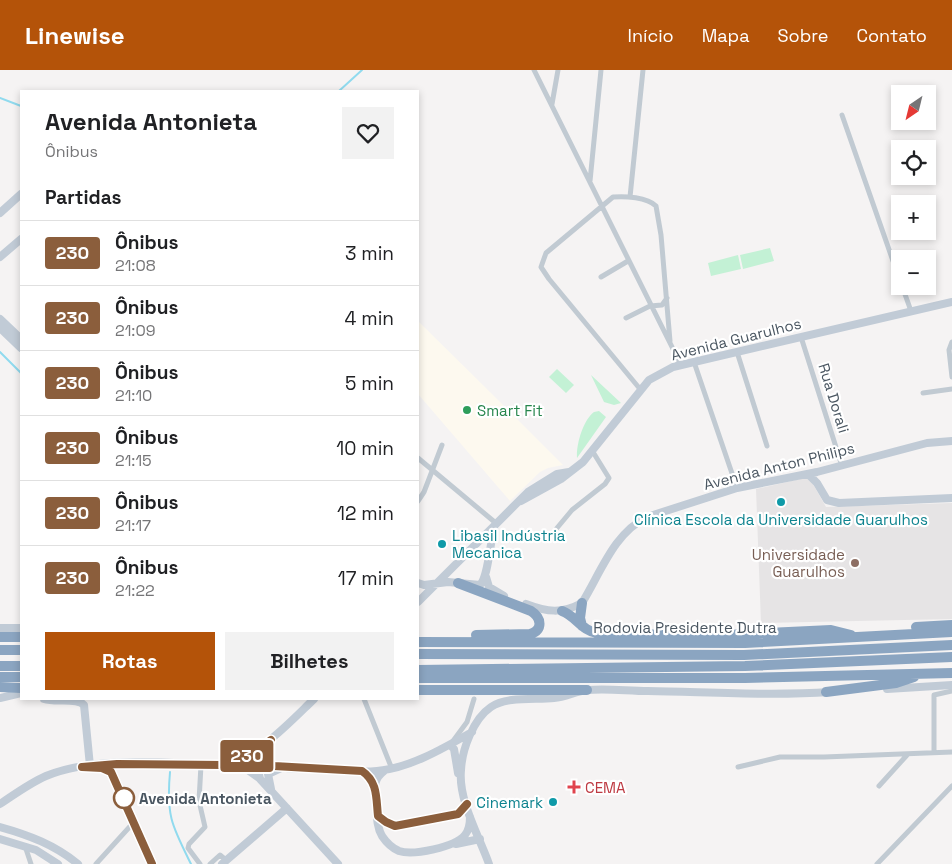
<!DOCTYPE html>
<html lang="pt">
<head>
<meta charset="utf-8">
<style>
  :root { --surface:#fff; --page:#f2f2f2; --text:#202124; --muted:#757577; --line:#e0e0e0; --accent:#b45309 }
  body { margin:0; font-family:"Space Grotesk",sans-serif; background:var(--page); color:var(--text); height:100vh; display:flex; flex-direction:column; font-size:19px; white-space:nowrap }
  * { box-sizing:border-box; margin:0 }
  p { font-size:16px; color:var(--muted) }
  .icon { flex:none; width:28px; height:28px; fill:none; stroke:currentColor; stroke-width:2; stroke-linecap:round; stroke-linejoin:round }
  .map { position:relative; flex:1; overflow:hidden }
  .panel { position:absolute; left:20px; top:20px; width:399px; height:610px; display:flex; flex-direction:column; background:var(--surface); border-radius:0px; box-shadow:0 2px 8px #0003 }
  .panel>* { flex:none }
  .badge { padding:0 10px; border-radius:4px; font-size:18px; line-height:32px }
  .needle { width:32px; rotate:215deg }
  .tools { position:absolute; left:891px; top:15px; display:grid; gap:10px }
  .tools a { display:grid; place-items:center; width:45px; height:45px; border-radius:0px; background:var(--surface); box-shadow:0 2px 8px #0003; font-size:25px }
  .map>.badge { position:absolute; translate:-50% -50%; box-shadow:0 0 0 2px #fff }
  h2 { padding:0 25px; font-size:19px; line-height:45px }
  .round { display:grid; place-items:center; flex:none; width:52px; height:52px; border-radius:0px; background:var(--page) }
  .summary { display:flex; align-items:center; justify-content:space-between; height:85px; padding:0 25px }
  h1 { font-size:24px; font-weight:700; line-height:38px }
  .primary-button { display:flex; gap:10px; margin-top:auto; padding:10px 25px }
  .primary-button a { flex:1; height:58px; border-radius:0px; background:var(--accent); color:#fff; font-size:20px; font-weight:700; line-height:58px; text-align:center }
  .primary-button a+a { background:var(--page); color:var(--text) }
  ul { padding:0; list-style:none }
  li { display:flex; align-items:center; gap:15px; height:65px; padding:0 25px; border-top:1px solid var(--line) }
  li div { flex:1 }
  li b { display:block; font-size:19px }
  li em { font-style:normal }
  li .badge { min-width:55px; font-weight:700; text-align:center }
  header { display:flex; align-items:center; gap:30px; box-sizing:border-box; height:70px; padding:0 25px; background:var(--accent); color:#fff }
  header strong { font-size:24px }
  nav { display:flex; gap:28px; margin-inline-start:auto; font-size:18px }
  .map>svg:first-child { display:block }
  .commercial { fill:#fdf9ef }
  .education { fill:#e6e4e5 }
  .green { fill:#c3f1d5 }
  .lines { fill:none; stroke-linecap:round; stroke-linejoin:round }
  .stream { stroke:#90daee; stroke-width:2 }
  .street { stroke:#c1cad2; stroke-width:5 }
  .secondary { stroke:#c1cbd6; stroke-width:8 }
  .highway { stroke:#8ba5c1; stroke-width:10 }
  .line-casing { stroke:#fff; stroke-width:11 }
  .line { stroke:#8b5e3c; stroke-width:8 }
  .leisure-dot { fill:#2e9e5b; stroke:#fff; stroke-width:2 }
  .culture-dot { fill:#0f9aa8; stroke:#fff; stroke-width:2 }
  .education-dot { fill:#8d6e63; stroke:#fff; stroke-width:2 }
  .health-dot { fill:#e0444e; stroke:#fff; stroke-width:2 }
  .stop-dot { fill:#fff; stroke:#8b5e3c; stroke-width:2.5 }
  .labels { text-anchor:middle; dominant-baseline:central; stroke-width:4.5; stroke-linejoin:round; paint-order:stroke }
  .street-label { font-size:15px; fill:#4a5661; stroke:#fff }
  .leisure-label { font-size:15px; fill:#27864d; stroke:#fff; text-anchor:start }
  .culture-label { font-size:15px; fill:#0d838f; stroke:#fff }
  .education-label { font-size:15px; fill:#785e54; stroke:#fff; text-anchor:end }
  .health-label { font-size:15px; fill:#be3a42; stroke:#fff; text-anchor:start }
  .stop-label { font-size:15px; font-weight:bold; fill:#4a5661; stroke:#fff; text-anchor:start }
</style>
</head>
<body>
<header>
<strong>Linewise</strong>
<nav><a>Início</a><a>Mapa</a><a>Sobre</a><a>Contato</a></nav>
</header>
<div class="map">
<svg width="952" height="794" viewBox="0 0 952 794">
  <rect width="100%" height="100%" fill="#f5f3f3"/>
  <path class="commercial" d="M418,251L490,322L563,395L548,398L540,402L510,431L418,324Z"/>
  <path class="education" d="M809,407L826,437L952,433V549L761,553L756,419Z"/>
  <path class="green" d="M770,178L774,191L743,199L740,185Z
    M738,185L741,199L711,206L708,193Z
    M557,299L574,315L566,323L549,307Z
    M591,305L621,333L614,335L604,332Z
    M594,342L599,341L606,347L577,388C576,375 583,350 594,342Z"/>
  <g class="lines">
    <path class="stream" d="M339,21L362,0
      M0,28L21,36
      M0,282L21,303
      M170,702C166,746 172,756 191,794"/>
    <path class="street" d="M534,0L681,295
      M552,34L558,0
      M842,45L900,211
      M590,111L601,0
      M630,127L643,0
      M601,207L628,191
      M902,216L911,241
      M626,248L650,236L662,235L667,228
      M801,267L842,396
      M952,272L949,280L952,307
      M737,282L767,376
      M694,292L737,418
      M640,319L549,209L541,197L546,183L613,127C625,126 647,127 656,136L661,165L670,271
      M923,323L952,319
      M418,388L497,454
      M418,431L424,422L442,375
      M557,458L572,440L605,414L609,408L593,382
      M364,629L392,699
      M453,671L467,652L474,629
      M934,681V625L952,621
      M738,697L780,687H824L952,682
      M879,716L908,684
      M25,776L31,794
      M96,794L134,752
      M200,794L188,778L189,774L205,757L199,731L201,695
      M210,794L220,785L226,790
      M877,794L952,716"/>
    <path class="secondary" d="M0,143L21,124
      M0,187L21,169
      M0,249L21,269
      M0,258L21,278
      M808,404L817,413L827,430L839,433L952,428
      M521,431L561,409L583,392L649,310L673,297L694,292L952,232
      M486,507L489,517L504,526
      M418,513L424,515L448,512L480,515C488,508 490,473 494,459
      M418,532L528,422L557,404L569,402
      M526,534C547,542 562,544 582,533C601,502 614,463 647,447L737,418L817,402L927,373L952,371
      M0,558H21
      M887,619L952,615
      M0,628L21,623
      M44,629C56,633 76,627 84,635L90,696
      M450,675L454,679L458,703
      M264,680L257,695L260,709L338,794
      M265,680L267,692C281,701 300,698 315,699C335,700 357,703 377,701C410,698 444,678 472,662
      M229,696L245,698L259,708
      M99,698L107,699L115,708L152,794
      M384,701C372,710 375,719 376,732C377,743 376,756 382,766C386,772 392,778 399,781C413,786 455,777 465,765C469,760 470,754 470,747
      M271,719L268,704L281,698
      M0,734C15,724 30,713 46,706C97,685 169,694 223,695C261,684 286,656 314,629
      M0,757C29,765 55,775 78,794
      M0,769L36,780L58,794
      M456,774L480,769
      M222,794L287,738
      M489,794C479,766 458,730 461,700C462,680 473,649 491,637C507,626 535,630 554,628C566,627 576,621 587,620C607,618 628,621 648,621C709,622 770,626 830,622"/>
    <path class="highway" d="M458,513L531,541C542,548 543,560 530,564L476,565
      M582,533L580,548L582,556
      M562,541C576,546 582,561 597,563L704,566L831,560L851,565
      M916,557L952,555
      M0,567H21
      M418,572L745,573L952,562
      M0,580H21
      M418,584L744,585L952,575
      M0,596H21
      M418,600L745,596L952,587
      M0,607H21
      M418,608H745L952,603
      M0,617L21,618
      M418,620H587
      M826,622L896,613L914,607"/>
  </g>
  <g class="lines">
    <g class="line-casing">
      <path id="line" d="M152,794L111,702L102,698L82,697L117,694L223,695L249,686L271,670C264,680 260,690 274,696L362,701C378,712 376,728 378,746L386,752L395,756L458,744L467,734"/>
    </g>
    <use href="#line" class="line"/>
  </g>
  <circle class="leisure-dot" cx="467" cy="340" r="5"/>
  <g class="culture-dot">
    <circle cx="781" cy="432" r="5"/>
    <circle cx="442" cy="474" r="5"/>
    <circle cx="553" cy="732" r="5"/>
  </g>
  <circle class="education-dot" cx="855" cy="493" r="5"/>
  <path class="health-dot" d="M571.5 709.5h5v5h5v5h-5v5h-5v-5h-5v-5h5z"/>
  <circle class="stop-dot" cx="124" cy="728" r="10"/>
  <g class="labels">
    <g class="street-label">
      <text transform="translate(736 269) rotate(-14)">Avenida Guarulhos</text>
      <text transform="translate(834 328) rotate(73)">Rua Dorali</text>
      <text transform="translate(779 396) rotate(-14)">Avenida Anton Philips</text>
      <text x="685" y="557">Rodovia Presidente Dutra</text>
    </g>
    <g class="leisure-label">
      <text x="477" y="340">Smart Fit</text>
    </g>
    <g class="culture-label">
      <text x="781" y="449">Clínica Escola da Universidade Guarulhos</text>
      <text x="452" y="465" text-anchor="start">Libasil Indústria<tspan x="452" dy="17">Mecanica</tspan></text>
      <text x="543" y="732" text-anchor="end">Cinemark</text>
    </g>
    <g class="education-label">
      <text x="845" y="484">Universidade<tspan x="845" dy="17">Guarulhos</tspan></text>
    </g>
    <g class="health-label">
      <text x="585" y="717">CEMA</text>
    </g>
    <g class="stop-label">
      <text x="139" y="728">Avenida Antonieta</text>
    </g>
  </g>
</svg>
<div class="tools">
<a><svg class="needle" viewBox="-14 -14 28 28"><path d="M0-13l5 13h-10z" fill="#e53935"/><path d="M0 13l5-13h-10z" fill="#757577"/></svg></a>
<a><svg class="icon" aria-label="locate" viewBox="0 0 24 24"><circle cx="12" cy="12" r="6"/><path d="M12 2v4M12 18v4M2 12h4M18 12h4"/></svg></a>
<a>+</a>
<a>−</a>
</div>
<b class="badge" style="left:247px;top:686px;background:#8b5e3c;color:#fff">230</b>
<section class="panel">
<div class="summary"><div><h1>Avenida Antonieta</h1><p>Ônibus</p></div><a class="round"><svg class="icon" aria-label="heart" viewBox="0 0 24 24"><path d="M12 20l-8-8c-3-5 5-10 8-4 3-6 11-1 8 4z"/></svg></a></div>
<h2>Partidas</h2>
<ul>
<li><span class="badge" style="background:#8b5e3c;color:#fff">230</span><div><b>Ônibus</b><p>21:08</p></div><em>3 min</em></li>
<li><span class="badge" style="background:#8b5e3c;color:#fff">230</span><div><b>Ônibus</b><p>21:09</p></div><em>4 min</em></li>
<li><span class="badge" style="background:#8b5e3c;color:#fff">230</span><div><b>Ônibus</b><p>21:10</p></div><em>5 min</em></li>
<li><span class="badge" style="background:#8b5e3c;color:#fff">230</span><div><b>Ônibus</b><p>21:15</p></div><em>10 min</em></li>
<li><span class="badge" style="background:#8b5e3c;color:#fff">230</span><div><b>Ônibus</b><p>21:17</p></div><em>12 min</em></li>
<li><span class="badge" style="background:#8b5e3c;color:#fff">230</span><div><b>Ônibus</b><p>21:22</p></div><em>17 min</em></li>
</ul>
<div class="primary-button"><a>Rotas</a><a>Bilhetes</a></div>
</section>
</div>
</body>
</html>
